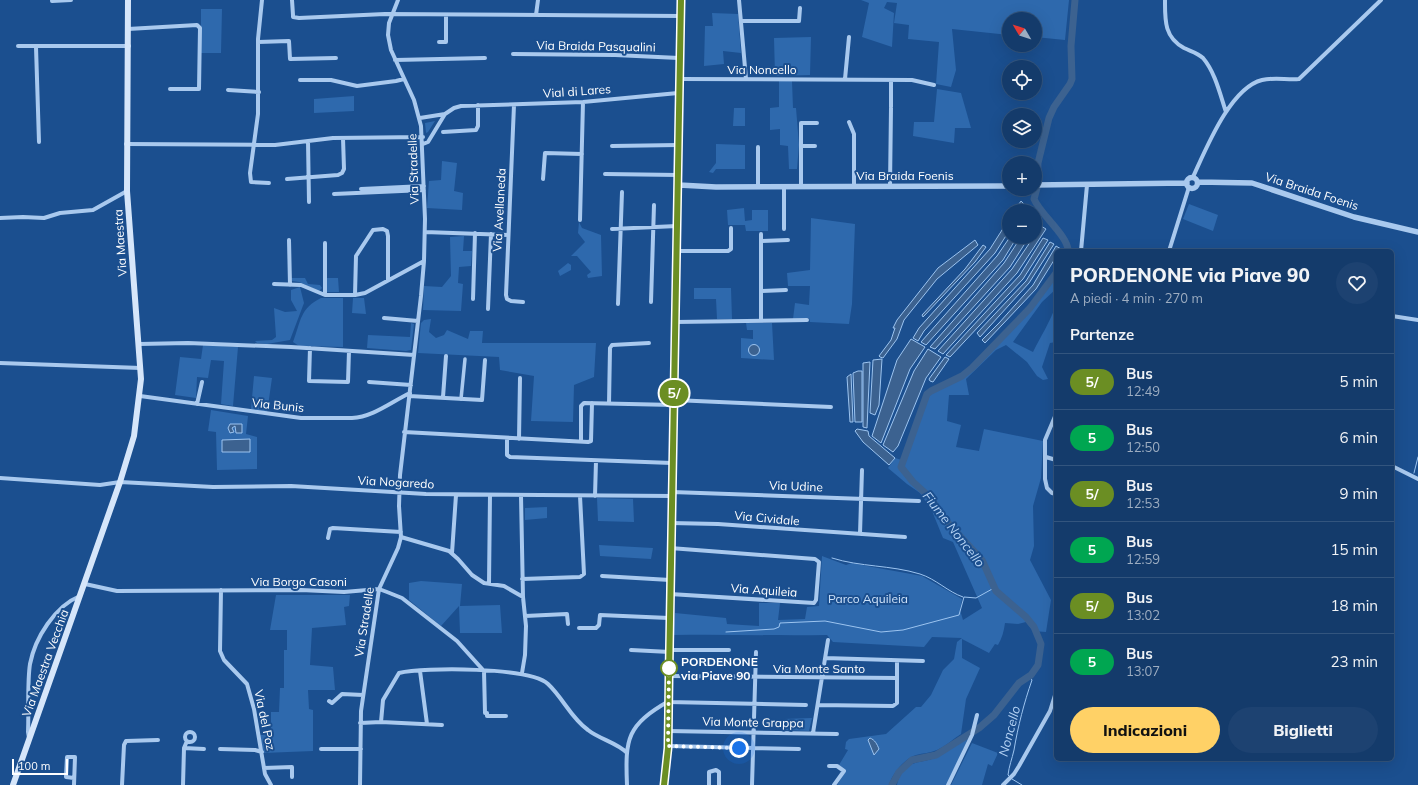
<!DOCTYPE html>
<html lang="it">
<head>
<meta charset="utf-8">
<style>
  :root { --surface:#143b6b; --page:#1d4271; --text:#f1f3f6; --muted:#9dadc1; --line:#33557e; --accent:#ffd166 }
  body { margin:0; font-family:Mulish,sans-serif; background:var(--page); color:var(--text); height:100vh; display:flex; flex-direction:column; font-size:15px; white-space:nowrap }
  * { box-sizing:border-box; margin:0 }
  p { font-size:13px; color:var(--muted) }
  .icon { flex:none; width:22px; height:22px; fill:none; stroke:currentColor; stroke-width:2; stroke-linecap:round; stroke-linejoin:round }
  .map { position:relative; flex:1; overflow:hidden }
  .panel { position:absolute; left:1054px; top:249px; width:340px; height:512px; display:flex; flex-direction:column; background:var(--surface); border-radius:6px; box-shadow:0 4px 16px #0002,0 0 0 1px var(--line) }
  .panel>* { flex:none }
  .badge { padding:0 8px; border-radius:13px; font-size:14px; line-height:26px }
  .needle { width:26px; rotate:309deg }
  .tools { position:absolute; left:1002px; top:12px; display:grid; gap:8px }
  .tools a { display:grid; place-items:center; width:40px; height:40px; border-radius:50%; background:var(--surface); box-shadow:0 4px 16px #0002,0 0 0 1px var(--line); font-size:20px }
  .scale { position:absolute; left:12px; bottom:10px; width:56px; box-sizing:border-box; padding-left:4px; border:2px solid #fff; border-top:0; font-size:11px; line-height:14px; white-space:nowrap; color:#fff; -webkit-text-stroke:3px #1b4f8f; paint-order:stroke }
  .you { position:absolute; width:20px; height:20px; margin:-10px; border:3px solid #fff; border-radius:50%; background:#1a73e8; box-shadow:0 0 0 6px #1a73e833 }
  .map>.badge { position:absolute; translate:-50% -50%; box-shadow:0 0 0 2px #fff }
  h2 { padding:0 16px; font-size:15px; line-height:36px }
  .round { display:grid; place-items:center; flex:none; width:42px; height:42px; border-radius:21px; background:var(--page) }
  .summary { display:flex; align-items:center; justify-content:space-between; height:68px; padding:0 16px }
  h1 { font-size:19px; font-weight:800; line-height:30px }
  .primary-button { display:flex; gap:8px; margin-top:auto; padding:8px 16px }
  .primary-button a { flex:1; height:46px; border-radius:24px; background:var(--accent); color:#111; font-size:16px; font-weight:800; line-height:46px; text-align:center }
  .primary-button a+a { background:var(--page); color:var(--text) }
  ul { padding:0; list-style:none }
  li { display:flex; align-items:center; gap:12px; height:56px; padding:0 16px; border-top:1px solid var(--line) }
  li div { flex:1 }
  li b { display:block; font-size:15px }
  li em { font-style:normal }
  li .badge { min-width:44px; font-weight:700; text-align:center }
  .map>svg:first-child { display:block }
  .green { fill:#2e69ad }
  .water { fill:#3c6290; stroke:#9cc4f0 }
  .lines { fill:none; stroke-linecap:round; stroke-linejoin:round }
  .stream { stroke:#9cc4f0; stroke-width:1 }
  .river { stroke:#3c6290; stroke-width:7 }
  .pedestrian { stroke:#a9c9ee; stroke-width:3.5 }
  .minor { stroke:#a9c9ee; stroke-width:4 }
  .tertiary { stroke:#a9c9ee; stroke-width:5.5 }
  .secondary { stroke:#d6e6fa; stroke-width:6 }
  .line-casing { stroke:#fff; stroke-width:9 }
  .line { stroke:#6b8e23; stroke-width:6 }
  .walk { stroke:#fff; stroke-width:4; stroke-dasharray:0 7.2 }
  .stop-dot { fill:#fff; stroke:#6b8e23; stroke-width:2 }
  .labels { text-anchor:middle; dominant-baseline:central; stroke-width:4; stroke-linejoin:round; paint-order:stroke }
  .street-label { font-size:12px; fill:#fff; stroke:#1b4f8f }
  .park-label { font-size:12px; fill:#cfe3fa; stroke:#1b4f8f }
  .stop-label { font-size:12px; font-weight:bold; fill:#fff; stroke:#1b4f8f; text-anchor:start }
  .water-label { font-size:13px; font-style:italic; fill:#b5d3f5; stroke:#1b4f8f }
</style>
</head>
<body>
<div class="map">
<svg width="1418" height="785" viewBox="0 0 1418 785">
  <rect width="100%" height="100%" fill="#1b4f8f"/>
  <path class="green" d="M861,0H1069L1065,40L1035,37V19H1009V35L952,29L956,70L951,87L936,84L939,42L908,39L909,25L894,23L897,3L887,2L884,8L894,13L892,47L862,37L869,3Z
    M201,9H222L221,53H201Z
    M712,13L738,14L741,53L723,51L724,64L704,66L705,26H713Z
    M811,37L810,75L775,76L774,38Z
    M779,81H792L793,108H796L799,145L797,169H789L788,146L780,145V129L770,130V108L779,107Z
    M937,89L961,93L971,128H955L954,143L913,136L914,122H934Z
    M354,96V111L314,113V99Z
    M734,108H745V126H733Z
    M435,121L428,132L426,133L425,123Z
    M716,144L745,145V169H716L713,173L709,172L716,163Z
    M442,161L457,163L454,191L463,193L462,210L427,208L429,181L441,180Z
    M1189,204L1218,215L1213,231L1183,219Z
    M744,208L745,221L752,220V210H768V231H746L745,225H728L727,210Z
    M811,218L855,224L852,304L849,324L810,322L809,318L793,319L795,303L809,305L810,286H788L787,273L810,270Z
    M579,222L582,228L601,235L602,276L588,278L587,275L591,272L577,256H571L585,242L578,233Z
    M464,236L463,251H472L471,266L459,267L458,283L463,284L461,311L423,310L424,286L442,287L451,276L450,237Z
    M568,263L571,265V270L560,276L558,271Z
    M1056,273V289L1042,302L1013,342L1033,352C1041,336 1050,322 1056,305V342L1050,343L1042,367L1048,379L1043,380L1037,376L1027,362L1006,345L996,350L966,379L969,395H949L947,421L961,425L956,447L979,451L984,429L1043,441L1041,478L1033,506L1034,546L1030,560L1051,600L1046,632L1033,631L1026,622L1018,624L1005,623C1004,631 1002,638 998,645L995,644L989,653L962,639V658L980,668L966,699L961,734C953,739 946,746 937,750C930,753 923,753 916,755C905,758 892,774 889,785H837L846,771L839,765L848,750L845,749L846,742L849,739L886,734L916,707H921L931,695L943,670L954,659L957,642L962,638L932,637L924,647L833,642L827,635C776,636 725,634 673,635L675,613L726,618L727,624L759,626V603H780L778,620L805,619L807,607L819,606L822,556L846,565L852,563L867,566L922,576L962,599L960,610L963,620L982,608L953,542L943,538L932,511L920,493L907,484L888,468L895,458L905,461L908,444L927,394L931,391L962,376L972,368L1030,308Z
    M291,278H305L308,284L320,285L322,288L319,291L299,282L292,281Z
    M326,278H338L339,292H326Z
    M300,287L304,303L290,340L267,344L257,343L255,341L272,340L276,337L274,308L285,312L297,311L291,300V290Z
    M694,288H731L732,319H717L716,299H694Z
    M321,298H343V347L299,346L293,342C301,321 300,308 321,298Z
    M353,298H364L366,314L352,313Z
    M431,319L429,332L436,338L444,335L447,330L468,339L470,331H483L482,343H596L594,377L574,385L573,422L531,421L534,376L500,370L499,357L418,353L421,323L424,320Z
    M411,323L414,324L411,350L406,351L367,348L368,335L410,337Z
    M746,323H772L774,360L741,358V338L753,339V330H747Z
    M203,345L238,347L233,406L221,404L224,361L211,360L208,378L197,377L196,398L175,395L180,357L201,359Z
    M254,376L272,378L267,413L251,409Z
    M211,410L248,416L246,434L257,437V469L217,470L216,432L208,431Z
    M597,498L633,499L634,522L598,521Z
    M547,507V518L525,520V508Z
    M599,545L653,548L651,559L600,556Z
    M421,581L462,584L460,606L500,605L502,633H460L459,606L441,626L409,600V583Z
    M276,595H350L349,606L344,607L346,625L312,628L310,665L333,667L335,690H308L309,709L313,710V751L263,753L260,735L271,734V712H279L280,688H284V650H287V630H270Z
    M812,718L809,731L783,730L784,719Z
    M969,736L947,785H897C902,758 920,765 937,757C948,751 959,743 969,736Z
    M972,743L998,753L992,766L988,764L982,785H951Z"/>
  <path class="water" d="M1021,201L1026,206L1023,211H1014Z
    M1009,219V231L995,253L924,331L918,341L913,338L919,328L990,249Z
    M1041,226L1046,229L1017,273L943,354L938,351L1012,269Z
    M1010,237H1017L1003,260L926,345L921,342L997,256Z
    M1021,237H1029L1010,267L935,349L930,347L1004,263Z
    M1043,238L1048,240L1023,279L950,357L946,355L1020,275Z
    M975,240L978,245L937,279L904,320L897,339L883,358L880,357L879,356L891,340L895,328H893L897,320L938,268Z
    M1050,242L1054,244L1029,283L980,337L977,333L1026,281Z
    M983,245L986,247L975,262L923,317L922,315L965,269Z
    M1056,246L1061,249L1056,251V257L1036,289L985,343L982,340L999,323L1033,285Z
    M911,339L925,347L910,369L881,443L872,436L897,360Z
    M748.5 350a5.5 5.5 0 1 1 11 0a5.5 5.5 0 1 1-11 0Z
    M928,349L941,357L926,378L898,446L893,452L883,445L914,371Z
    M945,357L949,359L933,382L930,381L929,379Z
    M882,359L879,405L875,415L870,413L873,360Z
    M870,362L867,428L863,427V363Z
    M858,371H862V422H855L853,373Z
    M851,374L853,422H850L847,377Z
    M230,424H242V433H236L235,426L232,428L234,432L230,433L228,428Z
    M857,429L868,431L869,436L895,458L889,465L863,442L855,431Z
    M250,439V452H222V440Z
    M870,738C875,740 877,744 879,749L874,755L868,740Z"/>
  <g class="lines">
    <path class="stream" d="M1414,473L1418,457
      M832,558C860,567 891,565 920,574C936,579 948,592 963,597
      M726,632L774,629L779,627L780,623L825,621L881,632L903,630L959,615L964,597L976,598L994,588
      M1010,777L1008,775C1009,766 1012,759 1014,750C1018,726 1024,703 1032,680L1029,676
      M1012,779L1022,785"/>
    <path class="river" d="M1068,251C1069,237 1040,214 1034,199L1037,188L1038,163L1049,118L1054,107L1070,84L1072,79L1071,46L1075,0
      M892,785L899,772L912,760L936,755L979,728L994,715L1019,683L1031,675L1038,665L1041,644L1034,627L1026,617L996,591L982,560L939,513L932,499L913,482L901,467L927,394L931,391L962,376L972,368L1030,308L1056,273"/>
    <path class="pedestrian" d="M461,399L465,359"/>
    <path class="minor" d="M262,0L258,39V114L250,173L251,182L269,183
      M292,0L293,15V17L299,18L385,14L681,16
      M739,0L746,79
      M1165,0C1165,20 1164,37 1184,48C1190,51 1198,53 1203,58C1215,72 1220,94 1226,112
      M52,1L71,0
      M536,15L538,0
      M741,21H799L800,8
      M128,29L197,25L200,28L199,89H170
      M258,42L289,41L290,59L336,58
      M439,42H446V15
      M18,46H129
      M36,47L39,142
      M513,54L615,55L679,58
      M395,60L485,58
      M679,79L912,80L934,85
      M845,79L849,37
      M300,80H331L357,86L396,81L404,79
      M228,90L259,92
      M514,105L506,295L507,299L511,301L523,302
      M891,107V80
      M420,118L445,114L454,108L461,106L583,102L678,93
      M849,122L854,134V187
      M443,132L476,130L478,126V105
      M308,141L309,202
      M126,144L275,145L333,138L423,137
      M423,144L428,142L445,114
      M612,146L678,145
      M801,146H815
      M605,174L678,175
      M1193,177C1206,149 1230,88 1262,80C1274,77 1287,80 1299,79L1381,0
      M287,179L338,175L342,173L344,169L343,138
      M543,179L545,153L582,154
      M890,186L891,108
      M758,187V147
      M784,187V229
      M801,187V123H817
      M361,189L424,186
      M334,194L424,190
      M0,218L23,217L44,218L60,213L93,210L127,191
      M580,220L583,102
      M612,229L677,226
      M425,232L508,235
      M761,234V321
      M289,240L290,285
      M761,241L788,240
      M677,251H728L731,249V228
      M1081,251L1087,185
      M1169,251L1189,187
      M274,284L301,285L325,295H355L365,293L424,261
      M761,291L786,290
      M325,295V243
      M355,295L356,256L373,230L383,229L387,231L388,236V280
      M473,299L475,233
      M651,302L654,205
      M618,304L622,192
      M488,309L491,234
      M1392,316L1418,320
      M384,318L418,321
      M675,322L807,320
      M139,344L188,343L291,347L414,355
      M310,348L309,381L348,382L349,351
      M0,363L141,368
      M369,382L411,385
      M140,396L301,418H352C373,417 391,402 410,393
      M409,396L482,400L485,360
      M443,397L446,356
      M674,400L831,407
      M197,404L202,382
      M609,404L610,348L612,345L649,343
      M1056,414L1045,440V479L1047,488L1052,493L1056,494
      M404,432L588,442L591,441L592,403
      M507,438V455L510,457L672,463
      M519,439L520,378
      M581,442V406L584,403L674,405
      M1046,457L1056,460
      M1392,466L1418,479
      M0,478L100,485L120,482L213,487L291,486L426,494L672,496
      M672,492L919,501
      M521,496L523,597L526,626L525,655L522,673
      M595,496L596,461
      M671,523L718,524L905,537
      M860,534L862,470
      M401,537L449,551L458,559L472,575L484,583L504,586L523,597
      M328,538L330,529L333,528L401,532
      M670,548L815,559L819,562L816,600L814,603L670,594
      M452,553L456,495
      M602,576L670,580
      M522,579L580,577L584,574L580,496
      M85,584L117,591L301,590L344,592L379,589L387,592L402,598L457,641L484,671L485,713H487V716H506
      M489,584L490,495
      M221,590L220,651L224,660L247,684L254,709L265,774L271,785
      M525,616L567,614L568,624
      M579,628H596L599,625L600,615L669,618
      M631,650L670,652
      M670,650H729
      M825,658L923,661
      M420,671L427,724
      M669,676L897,678
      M329,701L332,703L342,694L363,695
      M668,702L806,705
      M818,705L893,706L897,703V661
      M381,722L383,700L399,673C424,667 530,667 548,684C563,698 571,718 588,730C599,739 618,743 627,753
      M360,723L381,722L442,725
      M668,731L837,734
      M185 737a5 5 0 1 1 10 0a5 5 0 1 1-10 0Z
      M813,733L828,640
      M29,738L28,732C29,712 27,683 30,664C35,638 55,606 80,596
      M668,746L799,749
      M184,748L204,749
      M220,749L255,750L262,752
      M321,749H361
      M829,766H837L844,771L834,785
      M264,768L292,767V777
      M74,778L66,777L67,757H75L74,785
      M122,785L124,745L126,741L158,740
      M183,785L184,748L187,741
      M360,785L361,711L379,589L398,548L401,537L399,506L400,475L421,296L424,261L425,219L421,126L414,100L391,50L388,35L389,23L398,0
      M627,785C625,738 627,725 669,701
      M709,785V772L716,770L719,772V785
      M752,785L756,652
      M948,785L972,735L977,715
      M1003,785L1014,774L1019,766L1050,711L1056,692"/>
    <path class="tertiary" d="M1186.5 183a5.5 5.5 0 1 1 11 0a5.5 5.5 0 1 1-11 0Z
      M1198,182L1252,183L1354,217L1418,232
      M679,185L716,187L1009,186
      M1035,185L1187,183
      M664,785L668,748L669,671L681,0"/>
    <path class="secondary" d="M13,785L120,482L134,436L141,379L127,191L128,0"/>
  </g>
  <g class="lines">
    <g class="line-casing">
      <path id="line" d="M664,785L668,748L669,676L681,0"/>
    </g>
    <use href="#line" class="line"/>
    <path class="walk" d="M669,668L668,746L739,748"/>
  </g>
  <circle class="stop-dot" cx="669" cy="668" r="8"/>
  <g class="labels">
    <g class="street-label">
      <text transform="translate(596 46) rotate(1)">Via Braida Pasqualini</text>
      <text x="762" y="69">Via Noncello</text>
      <text transform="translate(577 91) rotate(-4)">Vial di Lares</text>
      <text transform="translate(413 169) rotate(-92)">Via Stradelle</text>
      <text x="905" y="175">Via Braida Foenis</text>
      <text transform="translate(1312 191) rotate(18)">Via Braida Foenis</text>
      <text transform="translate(499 210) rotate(-87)">Via Avellaneda</text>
      <text transform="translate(120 243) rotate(-94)">Via Maestra</text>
      <text transform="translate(278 405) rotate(6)">Via Bunis</text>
      <text transform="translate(396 482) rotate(3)">Via Nogaredo</text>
      <text transform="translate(796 486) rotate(2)">Via Udine</text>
      <text transform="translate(767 518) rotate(5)">Via Cividale</text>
      <text x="299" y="581">Via Borgo Casoni</text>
      <text transform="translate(764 590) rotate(4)">Via Aquileia</text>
      <text transform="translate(364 622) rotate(-81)">Via Stradelle</text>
      <text transform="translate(45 663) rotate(-70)">Via Maestra Vecchia</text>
      <text x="819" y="668">Via Monte Santo</text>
      <text transform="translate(265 720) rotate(78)">Via del Poz</text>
      <text transform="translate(753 722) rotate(1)">Via Monte Grappa</text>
    </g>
    <g class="park-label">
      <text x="868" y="598">Parco Aquileia</text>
    </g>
    <g class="stop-label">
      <text x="681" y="661">PORDENONE<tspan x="681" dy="14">via Piave 90</tspan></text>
    </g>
    <g class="water-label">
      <text transform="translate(954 529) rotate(52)">Fiume Noncello</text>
      <text transform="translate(1009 731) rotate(-75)">Noncello</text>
    </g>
  </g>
</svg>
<div class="tools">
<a><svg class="needle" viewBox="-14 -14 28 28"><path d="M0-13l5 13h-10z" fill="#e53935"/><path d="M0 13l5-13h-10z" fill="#9dadc1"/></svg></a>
<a><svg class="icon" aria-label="locate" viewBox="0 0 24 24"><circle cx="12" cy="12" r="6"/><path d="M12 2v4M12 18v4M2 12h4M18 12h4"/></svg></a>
<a><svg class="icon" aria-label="layers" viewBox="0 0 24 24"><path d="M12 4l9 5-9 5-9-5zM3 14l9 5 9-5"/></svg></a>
<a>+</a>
<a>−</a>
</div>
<div class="scale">100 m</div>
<div class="you" style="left:739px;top:748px"></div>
<b class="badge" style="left:674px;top:393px;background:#6b8e23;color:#fff">5/</b>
<section class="panel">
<div class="summary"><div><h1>PORDENONE via Piave 90</h1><p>A piedi · 4 min · 270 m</p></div><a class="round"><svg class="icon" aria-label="heart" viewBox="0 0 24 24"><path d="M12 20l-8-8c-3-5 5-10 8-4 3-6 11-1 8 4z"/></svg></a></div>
<h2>Partenze</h2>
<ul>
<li><span class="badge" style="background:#6b8e23;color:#fff">5/</span><div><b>Bus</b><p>12:49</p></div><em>5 min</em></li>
<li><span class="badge" style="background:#00a651;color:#fff">5</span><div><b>Bus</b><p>12:50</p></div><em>6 min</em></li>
<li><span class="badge" style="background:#6b8e23;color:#fff">5/</span><div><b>Bus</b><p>12:53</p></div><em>9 min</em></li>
<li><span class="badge" style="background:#00a651;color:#fff">5</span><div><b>Bus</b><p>12:59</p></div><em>15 min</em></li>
<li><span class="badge" style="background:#6b8e23;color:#fff">5/</span><div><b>Bus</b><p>13:02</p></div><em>18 min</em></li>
<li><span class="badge" style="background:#00a651;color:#fff">5</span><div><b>Bus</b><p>13:07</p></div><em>23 min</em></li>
</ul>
<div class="primary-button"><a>Indicazioni</a><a>Biglietti</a></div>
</section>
</div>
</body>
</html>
